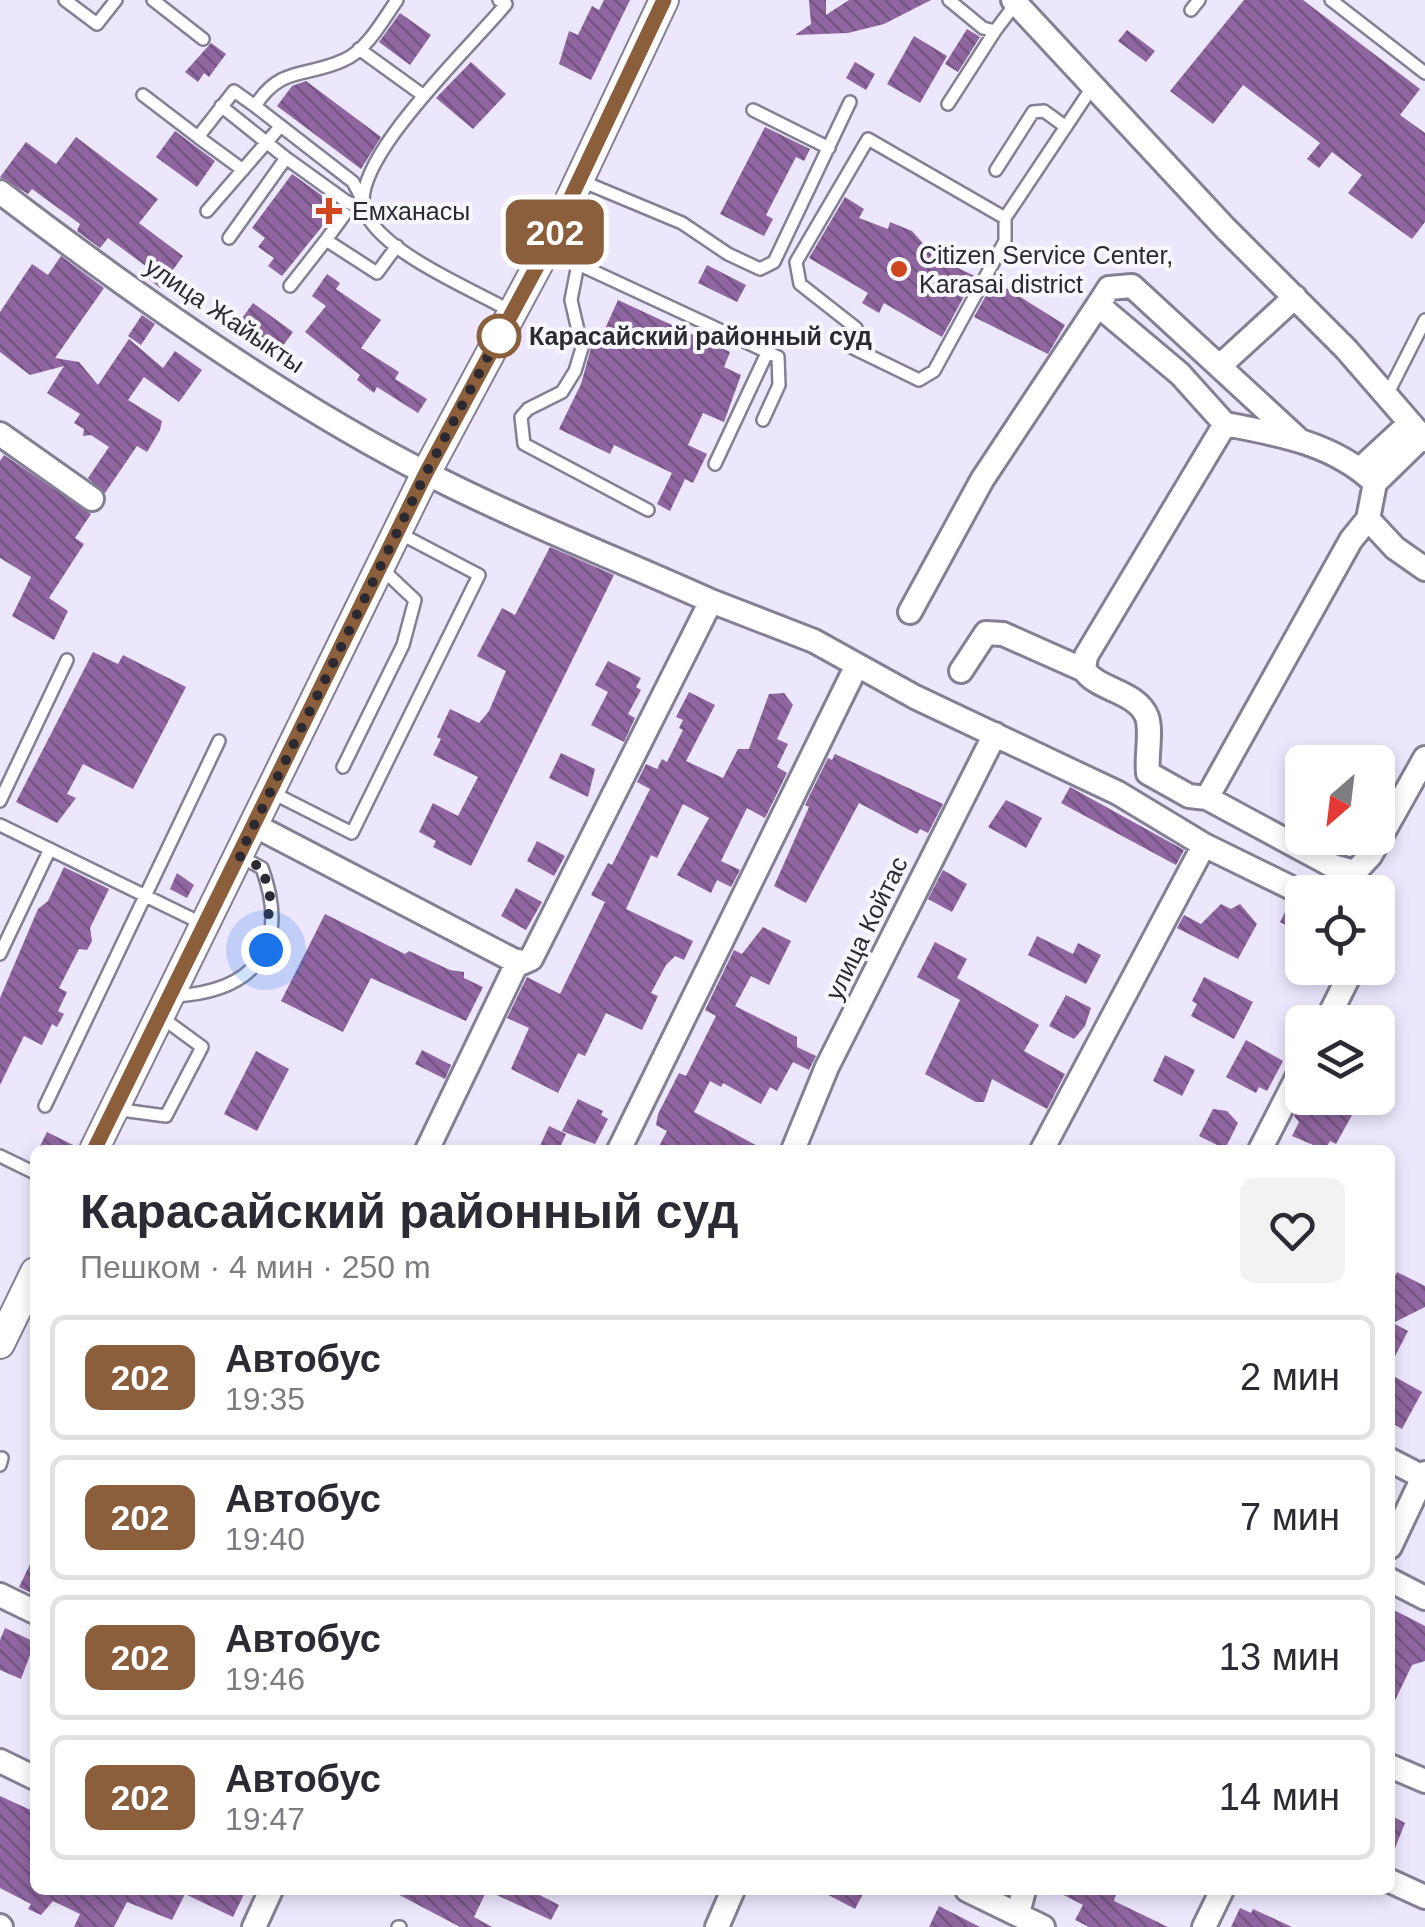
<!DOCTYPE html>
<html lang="ru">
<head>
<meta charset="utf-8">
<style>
  :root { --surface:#fff; --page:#f2f2f3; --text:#2b2b33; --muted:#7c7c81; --line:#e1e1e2 }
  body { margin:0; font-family:Helvetica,sans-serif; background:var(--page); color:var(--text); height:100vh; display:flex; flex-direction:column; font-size:38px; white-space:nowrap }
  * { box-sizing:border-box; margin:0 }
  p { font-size:32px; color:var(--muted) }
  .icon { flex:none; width:55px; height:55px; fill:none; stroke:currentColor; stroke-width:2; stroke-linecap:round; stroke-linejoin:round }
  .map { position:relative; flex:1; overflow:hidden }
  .details { position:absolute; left:30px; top:1145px; width:1365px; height:750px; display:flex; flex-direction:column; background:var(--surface); border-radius:15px; box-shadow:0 5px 15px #0003 }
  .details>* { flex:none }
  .badge { padding:0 20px; border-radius:15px; font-size:35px; line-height:65px }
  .needle { width:65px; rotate:208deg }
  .buttons { position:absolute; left:1285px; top:745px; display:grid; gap:20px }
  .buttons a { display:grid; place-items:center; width:110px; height:110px; border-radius:15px; background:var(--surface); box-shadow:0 5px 15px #0003; font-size:50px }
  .you { position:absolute; width:50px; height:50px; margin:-25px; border:8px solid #fff; border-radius:50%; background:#1a73e8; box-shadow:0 0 0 15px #1a73e833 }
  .map>.badge { position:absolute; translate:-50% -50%; box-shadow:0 0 0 5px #fff }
  .round { display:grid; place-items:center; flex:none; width:105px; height:105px; border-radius:15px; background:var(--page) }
  .headline { display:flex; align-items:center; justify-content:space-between; height:170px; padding:0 50px }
  h1 { font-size:48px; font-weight:700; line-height:75px }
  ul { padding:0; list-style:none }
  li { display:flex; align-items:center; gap:30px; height:125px; margin:0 20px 15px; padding:0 30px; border:5px solid var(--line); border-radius:15px }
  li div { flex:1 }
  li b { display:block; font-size:38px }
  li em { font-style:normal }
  li .badge { min-width:110px; font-weight:700; text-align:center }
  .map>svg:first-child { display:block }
  .building { fill:url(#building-back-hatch) }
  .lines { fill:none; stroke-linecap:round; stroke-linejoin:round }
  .service-casing { stroke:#848094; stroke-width:16 }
  .minor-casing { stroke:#848094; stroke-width:28 }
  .tertiary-casing { stroke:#848094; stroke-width:32 }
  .service { stroke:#fff; stroke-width:11 }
  .minor { stroke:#fff; stroke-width:22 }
  .tertiary { stroke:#fff; stroke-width:28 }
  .line-casing { stroke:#fff; stroke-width:22 }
  .line { stroke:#8b5e3c; stroke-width:15 }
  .walk { stroke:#2b2932; stroke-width:10; stroke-dasharray:0 18 }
  .poi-dot { fill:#cf461f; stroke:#f8f7fc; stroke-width:4 }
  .stop-dot { fill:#fff; stroke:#8b5e3c; stroke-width:5 }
  .labels { text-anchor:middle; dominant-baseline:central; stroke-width:8; stroke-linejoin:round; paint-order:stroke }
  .poi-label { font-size:25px; fill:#2b2932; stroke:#f8f7fc; text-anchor:start }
  .street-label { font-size:25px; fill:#2b2932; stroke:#f8f7fc }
  .stop-label { font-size:25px; font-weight:bold; fill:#2b2932; stroke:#f8f7fc; text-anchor:start }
</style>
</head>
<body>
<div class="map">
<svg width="1425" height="1927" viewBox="0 0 1425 1927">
  <defs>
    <pattern id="building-back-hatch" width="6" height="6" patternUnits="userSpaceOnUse" patternTransform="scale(2.5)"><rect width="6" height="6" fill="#8f66a0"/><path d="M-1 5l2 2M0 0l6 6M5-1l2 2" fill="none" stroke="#755483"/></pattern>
  </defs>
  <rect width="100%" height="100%" fill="#ece7fd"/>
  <path class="building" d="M604,0H630L591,80L559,64L569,31L578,35L592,6L599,10Z
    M809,0H826V15L849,0H931L884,24L848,33L795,35L811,24Z
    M1244,0H1303L1420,89L1400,115L1425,133V222L1412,239L1348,193L1362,175L1332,152L1319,168L1307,159L1320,143L1243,85L1213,124L1170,91Z
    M400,13L431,35L410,65L379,42Z
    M967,29L980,37L958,72L945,64Z
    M1127,30L1155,51L1146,62L1118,41Z
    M914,36L947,56L920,103L887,84Z
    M211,43L226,54L209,77L204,73L198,82L185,72Z
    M471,62L506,94L473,129L436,98Z
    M855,62L875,74L866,90L846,78Z
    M306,81L381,137L361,169L277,106L292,86Z
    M765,127L810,149L804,161L796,157L766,215L773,219L764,236L720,214Z
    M175,131L215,161L197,187L156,157Z
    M76,137L158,199L139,223L183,256L160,288L146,277L151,270L108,238L100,248L77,231L80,224L32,189L28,194L0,177L26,142L56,164Z
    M292,174L338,207L282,276L268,266L274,258L258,247L265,238L252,228Z
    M845,197L864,209L859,218L888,229L890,222L912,231L936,258L975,276L942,337L884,303L879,313L862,303L868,293L809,258Z
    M61,256L104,288L55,358L79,362L98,385L129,339L163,368L175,351L202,370L179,402L144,377L128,400L162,421L160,430L147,452L137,446L105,493L88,478L109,447L91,435L83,436L84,429L74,423L80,414L47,393L64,366L30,375L0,352V312L32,264L48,275Z
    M707,265L746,285L737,302L698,283Z
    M327,274L340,283L336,289L381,320L361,348L399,372L395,379L427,399L418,413L377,387L374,393L357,380L360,375L305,332L326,306L312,296Z
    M998,283L1065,325L1048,354L974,317L989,290L993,293Z
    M618,300L730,352L724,367L741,375L724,422L703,413L688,445L707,454L693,483L685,479L670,511L657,504L672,473L614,445L610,454L559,429L581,384L591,348L599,342Z
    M253,303L293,332L272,361L232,332Z
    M142,315L155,324L141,345L128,336Z
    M4,455L91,514L75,538L84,544L49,598L68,611L54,640L12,616L31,577L0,558V461Z
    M550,547L614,575L471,866L433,847L436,841L419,832L433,803L458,816L478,777L433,755L441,739L437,737L450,709L479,723L489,711L506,671L477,656L502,608L515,615Z
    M93,652L118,664L123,655L186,687L133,789L83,764L67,794L76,798L57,823L16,802Z
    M608,661L641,678L636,687L641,690L628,714L635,718L624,742L591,725L608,692L595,685Z
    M689,692L715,705L686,761L723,778L738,749H749L769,694L784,693L793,705L777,739L788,744L777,767L787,773L765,818L747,808L721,861L740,870L731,887L717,880L711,893L677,875L709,818L683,804L657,858L651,855L626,909L693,941L684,960L675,956L666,965L651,993L658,996L642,1030L606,1013L585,1056L578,1053L558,1093L511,1069L529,1028L507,1018L527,977L560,994L605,902L591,895L608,863L612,865L650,789L637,782L646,764L657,769L662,759L667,762L683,730L679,728L683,720L676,717Z
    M561,753L595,769L588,797L549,778Z
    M835,754L943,804L928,833L920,829L917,834L859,803L806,903L774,886L809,807L805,805L828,758L832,760Z
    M1070,787L1184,850L1176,865L1061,803Z
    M1006,800L1042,818L1026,848L988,827Z
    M537,841L565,856L554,876L527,861Z
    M64,867L109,889L90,928L92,941L87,950L79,949L59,988L67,992L58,1011L64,1014L57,1027L52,1024L42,1045L24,1036L0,1085V998L38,909L48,901Z
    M943,870L967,884L952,912L928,899Z
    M177,873L194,885L187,898L170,889Z
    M516,888L542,902L526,930L501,916Z
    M1221,904L1231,909L1240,904L1257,924L1238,959L1177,928L1184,915L1201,924Z
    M1289,904L1302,909V934L1280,922Z
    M325,914L405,954L409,951L450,970L464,972V978L483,987L466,1021L371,978L343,1032L281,1001Z
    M763,927L791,941L769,985L751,976L735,1006L797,1037V1047L816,1056L809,1070L793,1062L777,1091L770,1087L761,1104L723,1083L721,1087L710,1081L694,1112L765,1150H657L667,1131L656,1125L658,1114L679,1073L686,1076L716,1016L705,1010L734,950L742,954Z
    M1037,936L1073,954L1078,943L1101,955L1086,984L1028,955Z
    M935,942L967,959L957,978L1039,1025L1024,1051L1065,1074L1047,1109L992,1079L984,1102H976L925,1074L960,1000L917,977Z
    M1204,977L1253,1002L1234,1039L1191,1016L1197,1004L1192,1001Z
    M1066,995L1091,1008L1085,1026L1074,1039L1049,1026Z
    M1246,1040L1283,1061L1267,1091L1259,1087L1256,1093L1226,1077Z
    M422,1050L451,1065L445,1079L415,1064Z
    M256,1051L289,1069L257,1131L224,1114Z
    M1165,1055L1195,1070L1182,1096L1153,1081Z
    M1305,1098H1356L1357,1106L1336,1144L1330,1141L1325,1150L1292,1136L1299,1122L1294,1116Z
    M578,1099L603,1111L601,1115L608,1119L595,1144L562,1131Z
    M1213,1109L1227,1111L1238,1123L1225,1149L1199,1136Z
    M549,1126L566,1134L559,1150H538Z
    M47,1132L77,1147V1150L40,1146Z
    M1397,1272L1425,1286V1307L1393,1323L1408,1331L1390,1366V1286Z
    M1390,1374L1422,1392L1402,1429L1390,1422Z
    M35,1554V1595L19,1587Z
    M1390,1608L1425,1626V1661L1412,1665L1390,1711Z
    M5,1628L35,1642L21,1679L0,1670V1640Z
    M0,1796L35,1812V1890H246L233,1917L185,1894L172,1920L127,1902L114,1927H74L80,1914L53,1901L41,1915L28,1909L31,1904L0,1888Z
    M1390,1815L1405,1823L1390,1861Z
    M390,1890H487L474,1917L492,1927H460Z
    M530,1890L559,1905L551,1920L488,1891Z
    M819,1890H865L855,1909Z
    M1054,1890H1117L1114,1901L1168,1927H1089L1075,1920L1083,1905Z
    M939,1906L980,1927H929Z
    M1240,1908L1251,1913L1253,1909L1292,1927H1231Z"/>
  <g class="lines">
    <g class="service-casing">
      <path id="service" d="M65,0L97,24L116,0
        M153,0L203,39
        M499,0L506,4C476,42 342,166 366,214C387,255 472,289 512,312
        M949,0L983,28L995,31L1016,3
        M1331,0L1425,73
        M1191,10L1199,0
        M359,49L424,96
        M143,95L198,137L234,91L255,106
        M948,104L995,31
        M221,106L286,158
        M753,110L829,148
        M198,137L243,170
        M996,170L1033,112L1044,111L1066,127
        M579,180L682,223L728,254L760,269L774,262L850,102
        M361,197L353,182L255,106C281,65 306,78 344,60C367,50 383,20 397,0
        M207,211L279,128
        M1005,218V241L934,371L919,380L847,345L856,328L800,284L796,262L868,139L1005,218L1093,86
        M229,238L286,158L347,202L365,209
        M326,240L345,214
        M547,248L578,264L571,300L582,348L575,371L562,392L528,409L521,417L524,444L648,510
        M578,264L778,357L779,385L763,420
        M290,286L326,240L377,273L397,246
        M1386,397L1425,320
        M715,464L768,351
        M343,767L403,645L415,600L380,567
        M271,792L352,833L479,575L397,532
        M0,801L67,660
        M0,825L205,925
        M0,954L50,849
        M173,996C254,992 291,948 262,868L239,856
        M45,1106L219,741
        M114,1109L166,1116L202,1047L161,1017
        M0,1156L35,1173
        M0,1465L2,1458
        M398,1927H400"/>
    </g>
    <g class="minor-casing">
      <path id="minor" d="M1013,0L1225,228L1346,349L1425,440
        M0,192C127,289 284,401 426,473C518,520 617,559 711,601
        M1098,305L1109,288L1132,286L1297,438
        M1222,364L1295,297
        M1225,424C1279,434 1335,444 1375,483L1368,519L1351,540L1207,798L1189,796L1148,773C1146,756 1152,732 1147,717C1137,691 1099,691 1084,670L1086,656Z
        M0,434L92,499
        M1360,469L1410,423
        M1375,483L1422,437
        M1368,519L1395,548L1425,569
        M910,612L982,480L1098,305L1180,374L1225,424
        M961,671L986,633L1003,634L1084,670
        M1207,798L1333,866L1355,872L1370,856L1425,758
        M254,825L513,960L522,963L531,959L711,601L814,641L915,697L1118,793L1204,845L1302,893
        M1326,1022L1353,968
        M427,1150L518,961
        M619,1150L856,667
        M793,1150L827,1067L995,734
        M1042,1150L1204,845
        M1260,1150L1302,1068
        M1390,1460L1425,1478
        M1390,1547L1425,1473
        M1390,1580L1425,1598
        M0,1595L35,1612
        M0,1761L35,1778
        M1390,1766L1425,1781
        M1390,1881L1425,1897
        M967,1890L1043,1927
        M1018,1914L1024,1890
        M0,1926L1,1927
        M254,1927L271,1890
        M717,1927L733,1890
        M1204,1927L1222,1890"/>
    </g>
    <g class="tertiary-casing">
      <path id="tertiary" d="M94,1150L426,473L547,248L664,0
        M0,1344L35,1272"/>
    </g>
    <use href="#service" class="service"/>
    <use href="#minor" class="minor"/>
    <use href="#tertiary" class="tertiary"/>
  </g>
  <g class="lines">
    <g class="line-casing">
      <path id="line" d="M94,1150L426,473L547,248L664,0"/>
    </g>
    <use href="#line" class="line"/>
    <path class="walk" d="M266,950L270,894L262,868L239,856L426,473L499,336"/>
  </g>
  <g class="poi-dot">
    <path d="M324 196h10v10h10v10h-10v10h-10v-10h-10v-10h10z"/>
    <circle cx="899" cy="269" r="10"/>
  </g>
  <circle class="stop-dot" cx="499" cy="336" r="20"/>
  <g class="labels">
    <g class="poi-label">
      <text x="352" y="211">Емханасы</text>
      <text x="919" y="255">Citizen Service Center,<tspan x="919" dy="29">Karasai district</tspan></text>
    </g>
    <g class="street-label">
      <text transform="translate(225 315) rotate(34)">улица Жайыкты</text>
      <text transform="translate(866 928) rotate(-64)">улица Койтас</text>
    </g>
    <g class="stop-label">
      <text x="529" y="336">Карасайский районный суд</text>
    </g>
  </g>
</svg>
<div class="buttons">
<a><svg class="needle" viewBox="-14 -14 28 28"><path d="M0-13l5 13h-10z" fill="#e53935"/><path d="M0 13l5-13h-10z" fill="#7c7c81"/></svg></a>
<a><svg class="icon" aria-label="locate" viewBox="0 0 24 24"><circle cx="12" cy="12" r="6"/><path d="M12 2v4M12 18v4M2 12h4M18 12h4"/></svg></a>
<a><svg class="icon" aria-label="layers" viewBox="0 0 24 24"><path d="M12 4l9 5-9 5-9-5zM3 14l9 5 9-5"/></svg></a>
</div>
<div class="you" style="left:266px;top:950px"></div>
<b class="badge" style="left:555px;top:232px;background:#8b5e3c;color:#fff">202</b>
<section class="details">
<div class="headline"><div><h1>Карасайский районный суд</h1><p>Пешком · 4 мин · 250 m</p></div><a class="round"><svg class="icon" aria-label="heart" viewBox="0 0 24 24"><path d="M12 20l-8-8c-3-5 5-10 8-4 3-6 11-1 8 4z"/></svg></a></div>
<ul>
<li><span class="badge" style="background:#8b5e3c;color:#fff">202</span><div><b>Автобус</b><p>19:35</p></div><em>2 мин</em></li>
<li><span class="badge" style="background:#8b5e3c;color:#fff">202</span><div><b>Автобус</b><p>19:40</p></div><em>7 мин</em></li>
<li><span class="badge" style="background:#8b5e3c;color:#fff">202</span><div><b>Автобус</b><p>19:46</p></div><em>13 мин</em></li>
<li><span class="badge" style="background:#8b5e3c;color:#fff">202</span><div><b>Автобус</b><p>19:47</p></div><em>14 мин</em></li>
</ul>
</section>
</div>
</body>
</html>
